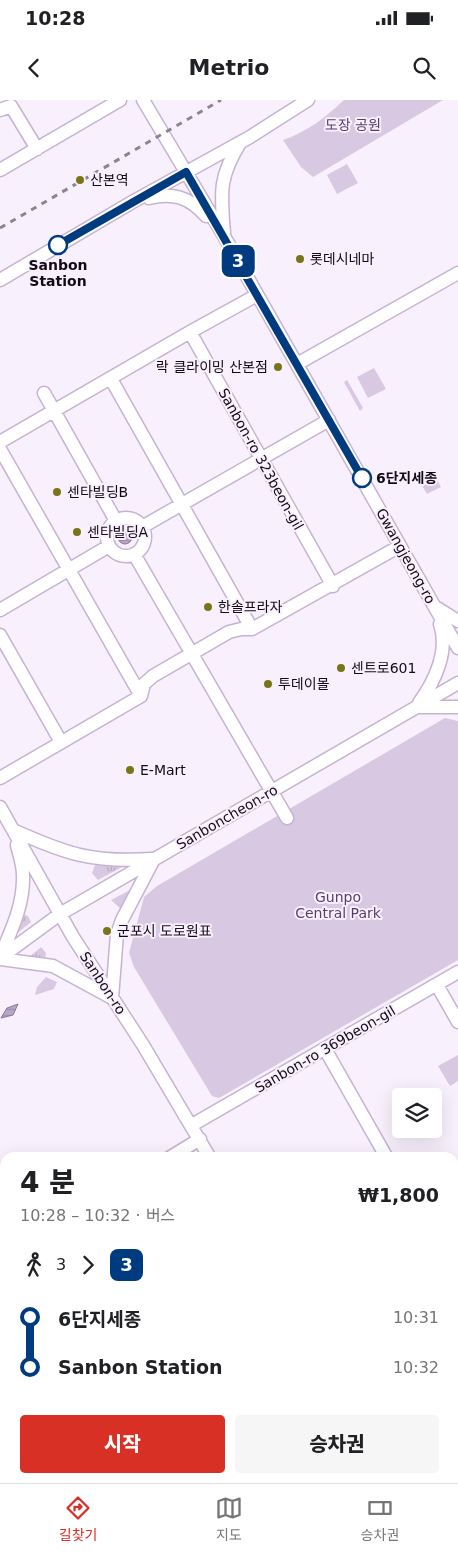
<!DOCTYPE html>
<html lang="ko">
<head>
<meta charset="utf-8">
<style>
  :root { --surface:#fff; --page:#f6f6f6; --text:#202124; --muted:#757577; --line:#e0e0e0; --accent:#d93025 }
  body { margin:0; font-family:"DejaVu Sans","Noto Sans KR",sans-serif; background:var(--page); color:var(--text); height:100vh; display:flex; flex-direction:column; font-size:19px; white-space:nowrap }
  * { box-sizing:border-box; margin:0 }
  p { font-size:16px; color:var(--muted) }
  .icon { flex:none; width:28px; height:28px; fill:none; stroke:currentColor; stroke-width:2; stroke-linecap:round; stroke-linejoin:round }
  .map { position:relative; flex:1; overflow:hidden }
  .drawer { position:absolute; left:0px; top:1052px; width:459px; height:331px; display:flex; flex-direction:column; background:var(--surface); border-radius:15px 15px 0 0; box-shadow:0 5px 20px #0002 }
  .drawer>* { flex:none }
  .badge { padding:0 10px; border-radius:8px; font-size:18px; line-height:32px }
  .fabs { position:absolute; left:392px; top:988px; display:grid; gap:10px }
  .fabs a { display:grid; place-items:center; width:50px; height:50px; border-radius:5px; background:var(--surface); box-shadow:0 5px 20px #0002; font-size:25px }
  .map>.badge { position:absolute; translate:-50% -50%; box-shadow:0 0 0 2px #fff }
  .legs { display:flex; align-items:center; gap:8px; height:55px; padding:0 20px; font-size:16px }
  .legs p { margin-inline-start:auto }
  .headline { display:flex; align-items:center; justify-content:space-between; height:85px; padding:0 20px }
  h1 { font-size:28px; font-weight:800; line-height:38px }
  .action { display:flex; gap:10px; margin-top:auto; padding:10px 20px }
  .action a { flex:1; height:58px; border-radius:5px; background:var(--accent); color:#fff; font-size:20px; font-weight:800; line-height:58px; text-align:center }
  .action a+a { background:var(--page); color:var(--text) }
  ul { padding:0 20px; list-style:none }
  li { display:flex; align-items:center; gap:18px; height:50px; font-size:19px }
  li i { display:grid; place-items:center; width:8px; height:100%; margin:0 6px; background:currentColor }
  li i::after { content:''; width:12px; height:12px; margin:-6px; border:4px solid; border-radius:50%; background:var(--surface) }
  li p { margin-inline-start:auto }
  li:first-child i { background:linear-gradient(#0000 50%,currentColor 0) }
  li:last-child i { background:linear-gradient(currentColor 50%,#0000 0) }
  .status { display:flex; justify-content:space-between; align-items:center; height:35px; padding:0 25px; background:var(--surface); direction:ltr }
  .status svg { height:14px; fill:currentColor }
  header { display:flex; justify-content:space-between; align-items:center; height:65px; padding:0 20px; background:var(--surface); font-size:22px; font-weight:800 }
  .tabs { display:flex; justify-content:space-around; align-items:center; height:70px; border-top:1px solid var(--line); background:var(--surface); font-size:14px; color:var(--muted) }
  .tabs a { display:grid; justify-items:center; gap:2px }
  .tabs .selected { color:var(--accent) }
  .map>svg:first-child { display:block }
  .grass { fill:url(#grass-tufts) }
  .park { fill:#d8c8e2 }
  .water { fill:url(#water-rules); stroke:#887891 }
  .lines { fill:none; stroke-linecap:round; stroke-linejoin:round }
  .minor-casing { stroke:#c6b3d2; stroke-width:15 }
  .minor { stroke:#fff; stroke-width:12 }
  .rail { stroke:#8c8591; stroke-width:3; stroke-dasharray:6 6; stroke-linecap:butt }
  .line-1-casing { stroke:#fff; stroke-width:11 }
  .line-1 { stroke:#003b80; stroke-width:8 }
  .poi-dot { fill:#787519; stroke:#f8f0fd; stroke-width:2 }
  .stop-1-dot { fill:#fff; stroke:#003b80; stroke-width:2.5 }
  .labels { text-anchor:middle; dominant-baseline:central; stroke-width:4; stroke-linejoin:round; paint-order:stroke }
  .park-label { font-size:14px; fill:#5b3d6b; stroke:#f8f0fd }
  .poi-label { font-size:14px; fill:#120b16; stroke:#f8f0fd; text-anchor:start }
  .stop-label { font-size:14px; font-weight:bold; fill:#120b16; stroke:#f8f0fd }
  .street-label { font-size:14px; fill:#120b16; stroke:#f8f0fd }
</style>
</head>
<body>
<div class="status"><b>10:28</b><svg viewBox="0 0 49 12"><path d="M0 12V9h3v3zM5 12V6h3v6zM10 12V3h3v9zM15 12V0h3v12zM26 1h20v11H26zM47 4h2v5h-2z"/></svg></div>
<header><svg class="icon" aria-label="back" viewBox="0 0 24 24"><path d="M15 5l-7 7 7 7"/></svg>Metrio<svg class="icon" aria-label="search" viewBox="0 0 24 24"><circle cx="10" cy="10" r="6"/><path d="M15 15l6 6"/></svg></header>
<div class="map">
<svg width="458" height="1383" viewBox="0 0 458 1383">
  <defs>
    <pattern id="grass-tufts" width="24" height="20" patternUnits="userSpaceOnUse" patternTransform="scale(1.25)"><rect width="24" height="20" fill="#d8c8e2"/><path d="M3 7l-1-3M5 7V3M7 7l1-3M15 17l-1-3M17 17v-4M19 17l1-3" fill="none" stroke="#b8aac1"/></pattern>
    <pattern id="water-rules" width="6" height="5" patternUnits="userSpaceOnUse" patternTransform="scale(1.25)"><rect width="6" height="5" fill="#baa6c6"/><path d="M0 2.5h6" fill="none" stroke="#9f8ea9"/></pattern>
  </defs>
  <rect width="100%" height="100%" fill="#f8f0fd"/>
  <path class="grass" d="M95,765L122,767L98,780L92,773Z
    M132,789L121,809L111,800Z
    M22,814L28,816L31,822L15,835Z
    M41,847L46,853L45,860L28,858Z
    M46,877L57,882L54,889L35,895L37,887Z"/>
  <path class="park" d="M344,0H443L313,77L301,67L283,40C307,32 326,17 344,0Z
    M347,64L358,83L337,94L327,75Z
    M374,268L386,289L368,298L357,277Z
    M347,280L363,308L360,311L344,282Z
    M431,369L441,387L427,394L417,377Z
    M445,618L458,621V860L219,998L212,996L134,867L129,853L144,797L157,786Z
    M458,955V981L450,986L438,966Z"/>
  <path class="water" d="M118 437a7 7 0 1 1 14 0a7 7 0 1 1-14 0Z
    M18,904L13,915L1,918L7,908Z"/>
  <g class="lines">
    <g class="minor-casing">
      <path id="minor" d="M143,0L224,136L458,548
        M0,10L11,6L37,49
        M0,70L120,0
        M149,98C173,92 189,97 206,116
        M224,133C221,94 218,78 240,43
        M0,180L134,101L250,37L308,0
        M190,232L333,486
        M297,264L458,173
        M111,279L252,529
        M44,293L116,421
        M0,342L190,232L257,195
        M0,349L141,596
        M107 437a19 19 0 1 1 38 0a19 19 0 1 1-38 0Z
        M142,427L329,320
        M134,454L287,718
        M437,508L458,521
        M0,510L109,446
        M0,535L61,642
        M419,603C435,581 449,551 440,524
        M416,607H458
        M0,678L141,596L144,584L153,576L229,532L241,529H252L400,446
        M0,707L73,837L143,945L210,1058
        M13,730C66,754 93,763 152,759
        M0,857C11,831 24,805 23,775C23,765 19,754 17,745
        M0,858L60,814L458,583
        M0,859L53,866L112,898L117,834L122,820L154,759
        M437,885L458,922
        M325,949L387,1058
        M192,1025L458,872
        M169,1058L200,1039
        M454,1174L458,1181
        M263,1379L265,1383
        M313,1379L316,1383
        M389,1379L391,1383
        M122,1383L126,1379"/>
    </g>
    <use href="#minor" class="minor"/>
    <path class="rail" d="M0,128L221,0"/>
  </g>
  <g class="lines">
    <g class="line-1-casing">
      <path id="line-1" d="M58,145L186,72L362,378"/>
    </g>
    <use href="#line-1" class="line-1"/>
  </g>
  <g class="poi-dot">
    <circle cx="80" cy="80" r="5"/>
    <circle cx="300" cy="159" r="5"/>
    <circle cx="278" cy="267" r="5"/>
    <circle cx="57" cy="392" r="5"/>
    <circle cx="77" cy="432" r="5"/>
    <circle cx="208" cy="507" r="5"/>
    <circle cx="341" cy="568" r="5"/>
    <circle cx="268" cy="584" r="5"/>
    <circle cx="130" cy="670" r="5"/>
    <circle cx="107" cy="831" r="5"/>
  </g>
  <g class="stop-1-dot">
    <circle cx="58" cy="145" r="9"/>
    <circle cx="362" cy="378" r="9"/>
  </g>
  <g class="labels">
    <g class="park-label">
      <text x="353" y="25">도장 공원</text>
      <text x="338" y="797">Gunpo<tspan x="338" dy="16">Central Park</tspan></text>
    </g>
    <g class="poi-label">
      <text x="90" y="80">산본역</text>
      <text x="310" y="159">롯데시네마</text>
      <text x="268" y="267" text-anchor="end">락 클라이밍 산본점</text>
      <text x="67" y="392">센타빌딩B</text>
      <text x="87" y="432">센타빌딩A</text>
      <text x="218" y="507">한솔프라자</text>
      <text x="351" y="568">센트로601</text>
      <text x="278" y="584">투데이몰</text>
      <text x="140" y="670">E-Mart</text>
      <text x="117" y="831">군포시 도로원표</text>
    </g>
    <g class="stop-label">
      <text x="58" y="165">Sanbon<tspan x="58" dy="16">Station</tspan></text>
      <text x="376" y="378" text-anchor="start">6단지세종</text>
    </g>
    <g class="street-label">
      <text transform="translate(261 359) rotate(61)">Sanbon-ro 323beon-gil</text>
      <text transform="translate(406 456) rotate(61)">Gwangjeong-ro</text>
      <text transform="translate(227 717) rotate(-30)">Sanboncheon-ro</text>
      <text transform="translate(103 883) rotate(57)">Sanbon-ro</text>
      <text transform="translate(325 949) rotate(-30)">Sanbon-ro 369beon-gil</text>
    </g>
  </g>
</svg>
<div class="fabs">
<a><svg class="icon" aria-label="layers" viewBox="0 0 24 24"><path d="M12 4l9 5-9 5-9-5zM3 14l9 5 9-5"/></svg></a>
</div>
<b class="badge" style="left:238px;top:161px;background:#003b80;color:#fff">3</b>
<section class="drawer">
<div class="headline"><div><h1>4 분</h1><p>10:28 – 10:32 · 버스</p></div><b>₩1,800</b></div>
<div class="legs"><svg class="icon" aria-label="walk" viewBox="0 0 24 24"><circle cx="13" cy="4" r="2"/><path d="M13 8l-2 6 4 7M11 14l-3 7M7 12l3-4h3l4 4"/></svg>3<svg class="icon" aria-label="forward" viewBox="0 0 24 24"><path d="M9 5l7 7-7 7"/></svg><b class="badge" style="background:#003b80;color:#fff">3</b></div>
<ul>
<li><i style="color:#003b80"></i><b>6단지세종</b><p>10:31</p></li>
<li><i style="color:#003b80"></i><b>Sanbon Station</b><p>10:32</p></li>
</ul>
<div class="action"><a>시작</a><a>승차권</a></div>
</section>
</div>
<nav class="tabs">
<a class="selected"><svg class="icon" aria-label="directions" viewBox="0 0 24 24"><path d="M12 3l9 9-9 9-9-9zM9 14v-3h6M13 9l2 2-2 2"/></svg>길찾기</a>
<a><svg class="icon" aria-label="map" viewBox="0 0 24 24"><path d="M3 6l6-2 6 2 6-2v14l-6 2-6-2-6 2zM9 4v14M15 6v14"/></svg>지도</a>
<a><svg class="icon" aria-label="tickets" viewBox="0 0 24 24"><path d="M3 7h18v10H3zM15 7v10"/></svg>승차권</a>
</nav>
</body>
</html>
